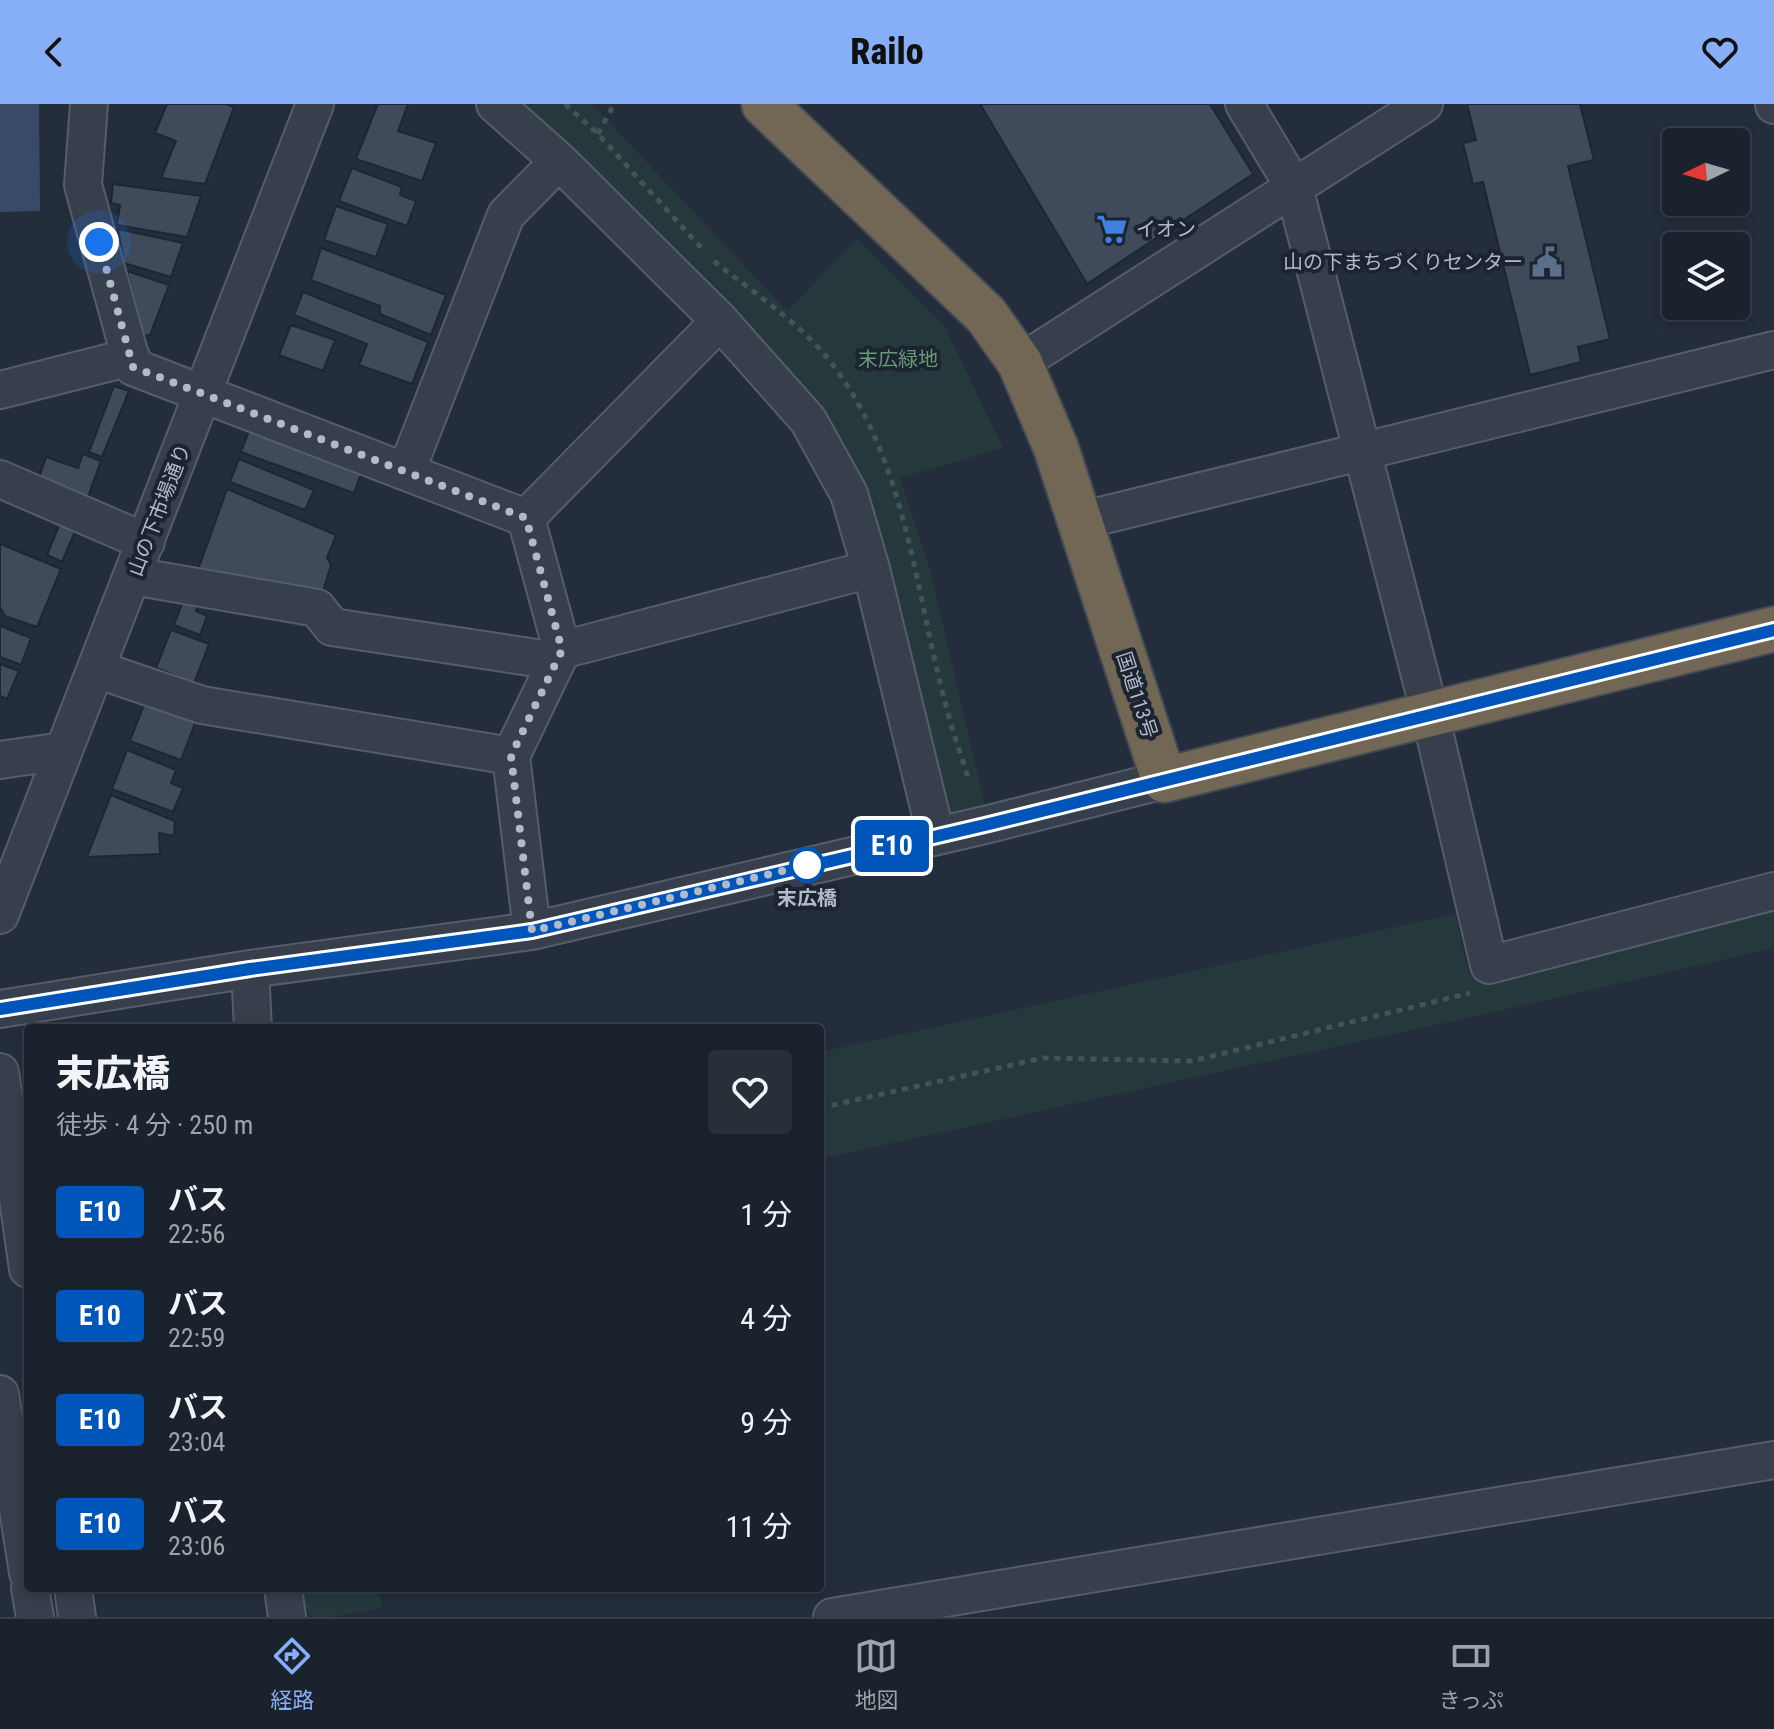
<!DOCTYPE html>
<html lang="ja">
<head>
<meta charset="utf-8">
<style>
  :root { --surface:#1a222d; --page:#272f39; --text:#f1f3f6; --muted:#9fa4aa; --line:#383f49; --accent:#87aff8 }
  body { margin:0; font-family:"Roboto Condensed","Noto Sans JP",sans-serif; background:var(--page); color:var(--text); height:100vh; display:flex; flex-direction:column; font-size:30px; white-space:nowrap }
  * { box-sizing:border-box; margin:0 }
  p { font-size:26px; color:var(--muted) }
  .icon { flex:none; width:44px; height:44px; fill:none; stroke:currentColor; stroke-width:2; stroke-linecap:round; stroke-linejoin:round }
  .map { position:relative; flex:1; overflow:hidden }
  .sheet { position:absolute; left:24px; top:920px; width:800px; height:568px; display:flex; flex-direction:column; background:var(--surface); border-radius:8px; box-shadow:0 4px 12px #0003,0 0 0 2px var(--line) }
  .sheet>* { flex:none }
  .badge { padding:0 16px; border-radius:6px; font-size:28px; line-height:52px }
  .needle { width:52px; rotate:265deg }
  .tools { position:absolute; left:1662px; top:24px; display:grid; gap:16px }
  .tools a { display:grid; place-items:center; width:88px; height:88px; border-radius:8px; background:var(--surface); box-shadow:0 4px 12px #0003,0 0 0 2px var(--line); font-size:40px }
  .you { position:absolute; width:40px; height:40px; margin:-20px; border:6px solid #fff; border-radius:50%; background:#1a73e8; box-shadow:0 0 0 12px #1a73e833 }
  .map>.badge { position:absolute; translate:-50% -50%; box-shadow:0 0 0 4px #fff }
  .round { display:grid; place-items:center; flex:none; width:84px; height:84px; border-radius:8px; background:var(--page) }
  .headline { display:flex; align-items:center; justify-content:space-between; height:136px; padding:0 32px }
  h1 { font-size:38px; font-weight:800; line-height:60px }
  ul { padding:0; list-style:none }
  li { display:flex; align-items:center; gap:24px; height:104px; padding:0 32px }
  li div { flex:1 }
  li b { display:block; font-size:30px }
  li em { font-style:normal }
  li .badge { min-width:88px; font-weight:700; text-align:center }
  header { display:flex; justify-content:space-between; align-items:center; height:104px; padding:0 32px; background:var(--accent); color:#111; font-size:36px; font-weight:800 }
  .menu { display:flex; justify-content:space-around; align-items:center; height:112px; border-top:2px solid var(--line); background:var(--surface); font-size:22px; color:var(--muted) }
  .menu a { display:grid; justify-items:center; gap:4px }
  .menu .selected { color:var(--accent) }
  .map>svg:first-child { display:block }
  .green { fill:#25393d }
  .water { fill:#384a66 }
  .building { fill:#3f4b5b; stroke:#1e2633; stroke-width:2 }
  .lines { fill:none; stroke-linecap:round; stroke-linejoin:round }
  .minor-casing { stroke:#555d6a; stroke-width:40 }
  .highway-casing { stroke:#424a57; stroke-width:48 }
  .path { stroke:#405557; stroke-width:5; stroke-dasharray:6 6; stroke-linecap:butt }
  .minor { stroke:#373f4c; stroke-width:36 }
  .highway { stroke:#726754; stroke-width:44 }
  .line-casing { stroke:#fff; stroke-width:18 }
  .line { stroke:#05b; stroke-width:12 }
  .walk { stroke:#b2bac8; stroke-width:8; stroke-dasharray:0 14.4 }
  .stop-dot { fill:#fff; stroke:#05b; stroke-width:4 }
  .labels { text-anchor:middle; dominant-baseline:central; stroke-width:8; stroke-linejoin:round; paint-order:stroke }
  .poi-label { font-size:20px; fill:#b2bac8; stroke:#1c2431; text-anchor:start }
  .park-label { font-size:20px; fill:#699975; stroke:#1c2431 }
  .street-label { font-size:20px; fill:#b2bac8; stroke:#1c2431 }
  .stop-label { font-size:20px; font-weight:bold; fill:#b2bac8; stroke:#1c2431 }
</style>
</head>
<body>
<header><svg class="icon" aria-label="back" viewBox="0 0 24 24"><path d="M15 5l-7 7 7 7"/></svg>Railo<svg class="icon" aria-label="heart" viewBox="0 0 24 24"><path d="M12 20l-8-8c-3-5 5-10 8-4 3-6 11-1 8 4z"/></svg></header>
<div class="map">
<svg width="1774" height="1513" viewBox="0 0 1774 1513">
  <rect width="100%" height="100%" fill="#232d3c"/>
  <path class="green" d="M495,0H592L787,207L857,135L944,221L1003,344L900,374L930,465L989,720L936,732L808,316Z
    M1774,793V844L1477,912L820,1055V948L1455,810L1469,870Z
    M298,1484H379L382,1504L331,1513H313L301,1505Z"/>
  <path class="water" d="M0,0H39L40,107L0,108Z"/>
  <path class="building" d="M167,0H226L234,3L205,80L161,74L176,37L155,29Z
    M378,0H408L398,27L436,39L422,77L356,55Z
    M980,0H1210L1253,70L1087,180Z
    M1467,0H1580L1594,56L1568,62L1610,235L1578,243L1581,258L1530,271L1483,78L1473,80L1463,39L1476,36Z
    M352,64L402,83L400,91L416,97L407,122L339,97Z
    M113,80L201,92L187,133L117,121L120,101L111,99Z
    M336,102L388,120L376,153L324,136Z
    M118,125L183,139L171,173L124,159Z
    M321,144L446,191L431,231L380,210V202L311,176Z
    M127,167L169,181L150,231L143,232Z
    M303,188L428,238L412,280L359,261L367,240L294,211Z
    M291,221L335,236L323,267L279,251Z
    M114,282L129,287L102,353L89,348Z
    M250,324L362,367L354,389L241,348Z
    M83,350L101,357L86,398L37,379L46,353L78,364Z
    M239,355L314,386L305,406L230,378Z
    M227,385L336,431L327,454L331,461L323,487L198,466Z
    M61,417L77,423L62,458L47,451Z
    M0,440L61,465L37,523L5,512L0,503Z
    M185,492L199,498L196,507L207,512L200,531L174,521Z
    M0,522L31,534L21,561L0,553Z
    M171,526L209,540L194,579L156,564Z
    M0,560L19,567L7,595L0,592Z
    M147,593L197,614L181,656L130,637Z
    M127,646L176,666L171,679L183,684L173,708L112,685Z
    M111,691L175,717L174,732L159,729L160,750L87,753Z"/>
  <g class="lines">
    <g class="minor-casing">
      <path id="minor" d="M89,0L83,81L133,263L526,414L562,546L511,652L532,827
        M495,0L559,57L720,217L808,316L849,390L871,465L936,732
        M1244,0L1294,83L1430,610L1489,861L1774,787
        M1774,0V1
        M1020,259L1424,0
        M0,286L131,253
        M406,368L506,111L559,57
        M0,375L146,438
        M526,414L720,217
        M1080,417L1774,246
        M133,472L317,504L332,523L556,557
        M562,546L871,465
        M96,565L202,601L511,652
        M0,656L63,647
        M0,811L315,0
        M250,865L253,924
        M0,905L250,865L532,827L989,720L1164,676
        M0,968L28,1165
        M0,1290L28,1469
        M30,1484L35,1513
        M73,1484L77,1513
        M283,1484L287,1513
        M832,1513L1774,1356"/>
    </g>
    <g class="highway-casing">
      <path id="highway" d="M764,0L986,211L1020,259L1056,344L1164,676L1774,525"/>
    </g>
    <path class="path" d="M565,0L598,30L704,147
      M598,30L614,0
      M714,157C751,187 800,219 829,256C906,353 914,482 945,598C951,623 960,648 968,673
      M820,1004L1043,954L1192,957L1470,889"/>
    <use href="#minor" class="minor"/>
    <use href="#highway" class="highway"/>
  </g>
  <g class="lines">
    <g class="line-casing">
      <path id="line" d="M0,905L250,865L532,827L989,720L1774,526"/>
    </g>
    <use href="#line" class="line"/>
    <path class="walk" d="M99,138L133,263L526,414L562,546L511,652L532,827L820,758L807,761"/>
  </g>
  <defs>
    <g id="supermarket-bare" transform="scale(2.4)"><path d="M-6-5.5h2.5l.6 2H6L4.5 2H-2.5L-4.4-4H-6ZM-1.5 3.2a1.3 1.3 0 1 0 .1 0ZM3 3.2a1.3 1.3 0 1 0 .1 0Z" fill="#3f7fe0" stroke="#1c2431" stroke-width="2.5" paint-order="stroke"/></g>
    <g id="civic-bare" transform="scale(2.4)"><path d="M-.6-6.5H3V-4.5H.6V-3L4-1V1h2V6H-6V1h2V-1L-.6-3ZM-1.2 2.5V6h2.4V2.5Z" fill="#5c6f8a" stroke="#1c2431" stroke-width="2.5" paint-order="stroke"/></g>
  </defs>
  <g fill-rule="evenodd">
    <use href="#supermarket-bare" x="1112" y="125"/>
    <use href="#civic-bare" x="1547" y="158"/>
  </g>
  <circle class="stop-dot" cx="807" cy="761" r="16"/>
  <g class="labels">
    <g class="poi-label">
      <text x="1136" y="125">イオン</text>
      <text x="1523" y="158" text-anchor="end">山の下まちづくりセンター</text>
    </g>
    <g class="park-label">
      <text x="898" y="255">末広緑地</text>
    </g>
    <g class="street-label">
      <text transform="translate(159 406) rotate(-69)">山の下市場通り</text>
      <text transform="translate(1137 591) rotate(72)">国道113号</text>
    </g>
    <g class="stop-label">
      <text x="807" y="794">末広橋</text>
    </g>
  </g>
</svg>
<div class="tools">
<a><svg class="needle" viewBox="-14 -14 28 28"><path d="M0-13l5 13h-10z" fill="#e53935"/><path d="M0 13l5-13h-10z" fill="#9fa4aa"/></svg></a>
<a><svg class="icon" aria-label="layers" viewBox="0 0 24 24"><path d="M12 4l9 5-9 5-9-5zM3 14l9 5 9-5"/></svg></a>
</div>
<div class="you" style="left:99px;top:138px"></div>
<b class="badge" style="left:892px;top:742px;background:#05b;color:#fff">E10</b>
<section class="sheet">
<div class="headline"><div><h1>末広橋</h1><p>徒歩 · 4 分 · 250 m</p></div><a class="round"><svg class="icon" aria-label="heart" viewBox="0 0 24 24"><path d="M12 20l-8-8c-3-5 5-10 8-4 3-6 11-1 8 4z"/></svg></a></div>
<ul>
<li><span class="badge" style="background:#05b;color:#fff">E10</span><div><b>バス</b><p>22:56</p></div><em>1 分</em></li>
<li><span class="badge" style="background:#05b;color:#fff">E10</span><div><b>バス</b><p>22:59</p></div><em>4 分</em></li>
<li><span class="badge" style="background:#05b;color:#fff">E10</span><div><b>バス</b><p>23:04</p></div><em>9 分</em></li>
<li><span class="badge" style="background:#05b;color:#fff">E10</span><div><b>バス</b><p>23:06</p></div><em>11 分</em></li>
</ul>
</section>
</div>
<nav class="menu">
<a class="selected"><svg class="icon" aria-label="directions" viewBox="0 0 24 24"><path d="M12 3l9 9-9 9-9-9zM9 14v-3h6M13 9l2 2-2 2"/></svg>経路</a>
<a><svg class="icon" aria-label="map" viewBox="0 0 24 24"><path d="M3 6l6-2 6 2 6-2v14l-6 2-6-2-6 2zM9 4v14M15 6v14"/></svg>地図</a>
<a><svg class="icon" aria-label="tickets" viewBox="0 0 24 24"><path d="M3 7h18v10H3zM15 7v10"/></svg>きっぷ</a>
</nav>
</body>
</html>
